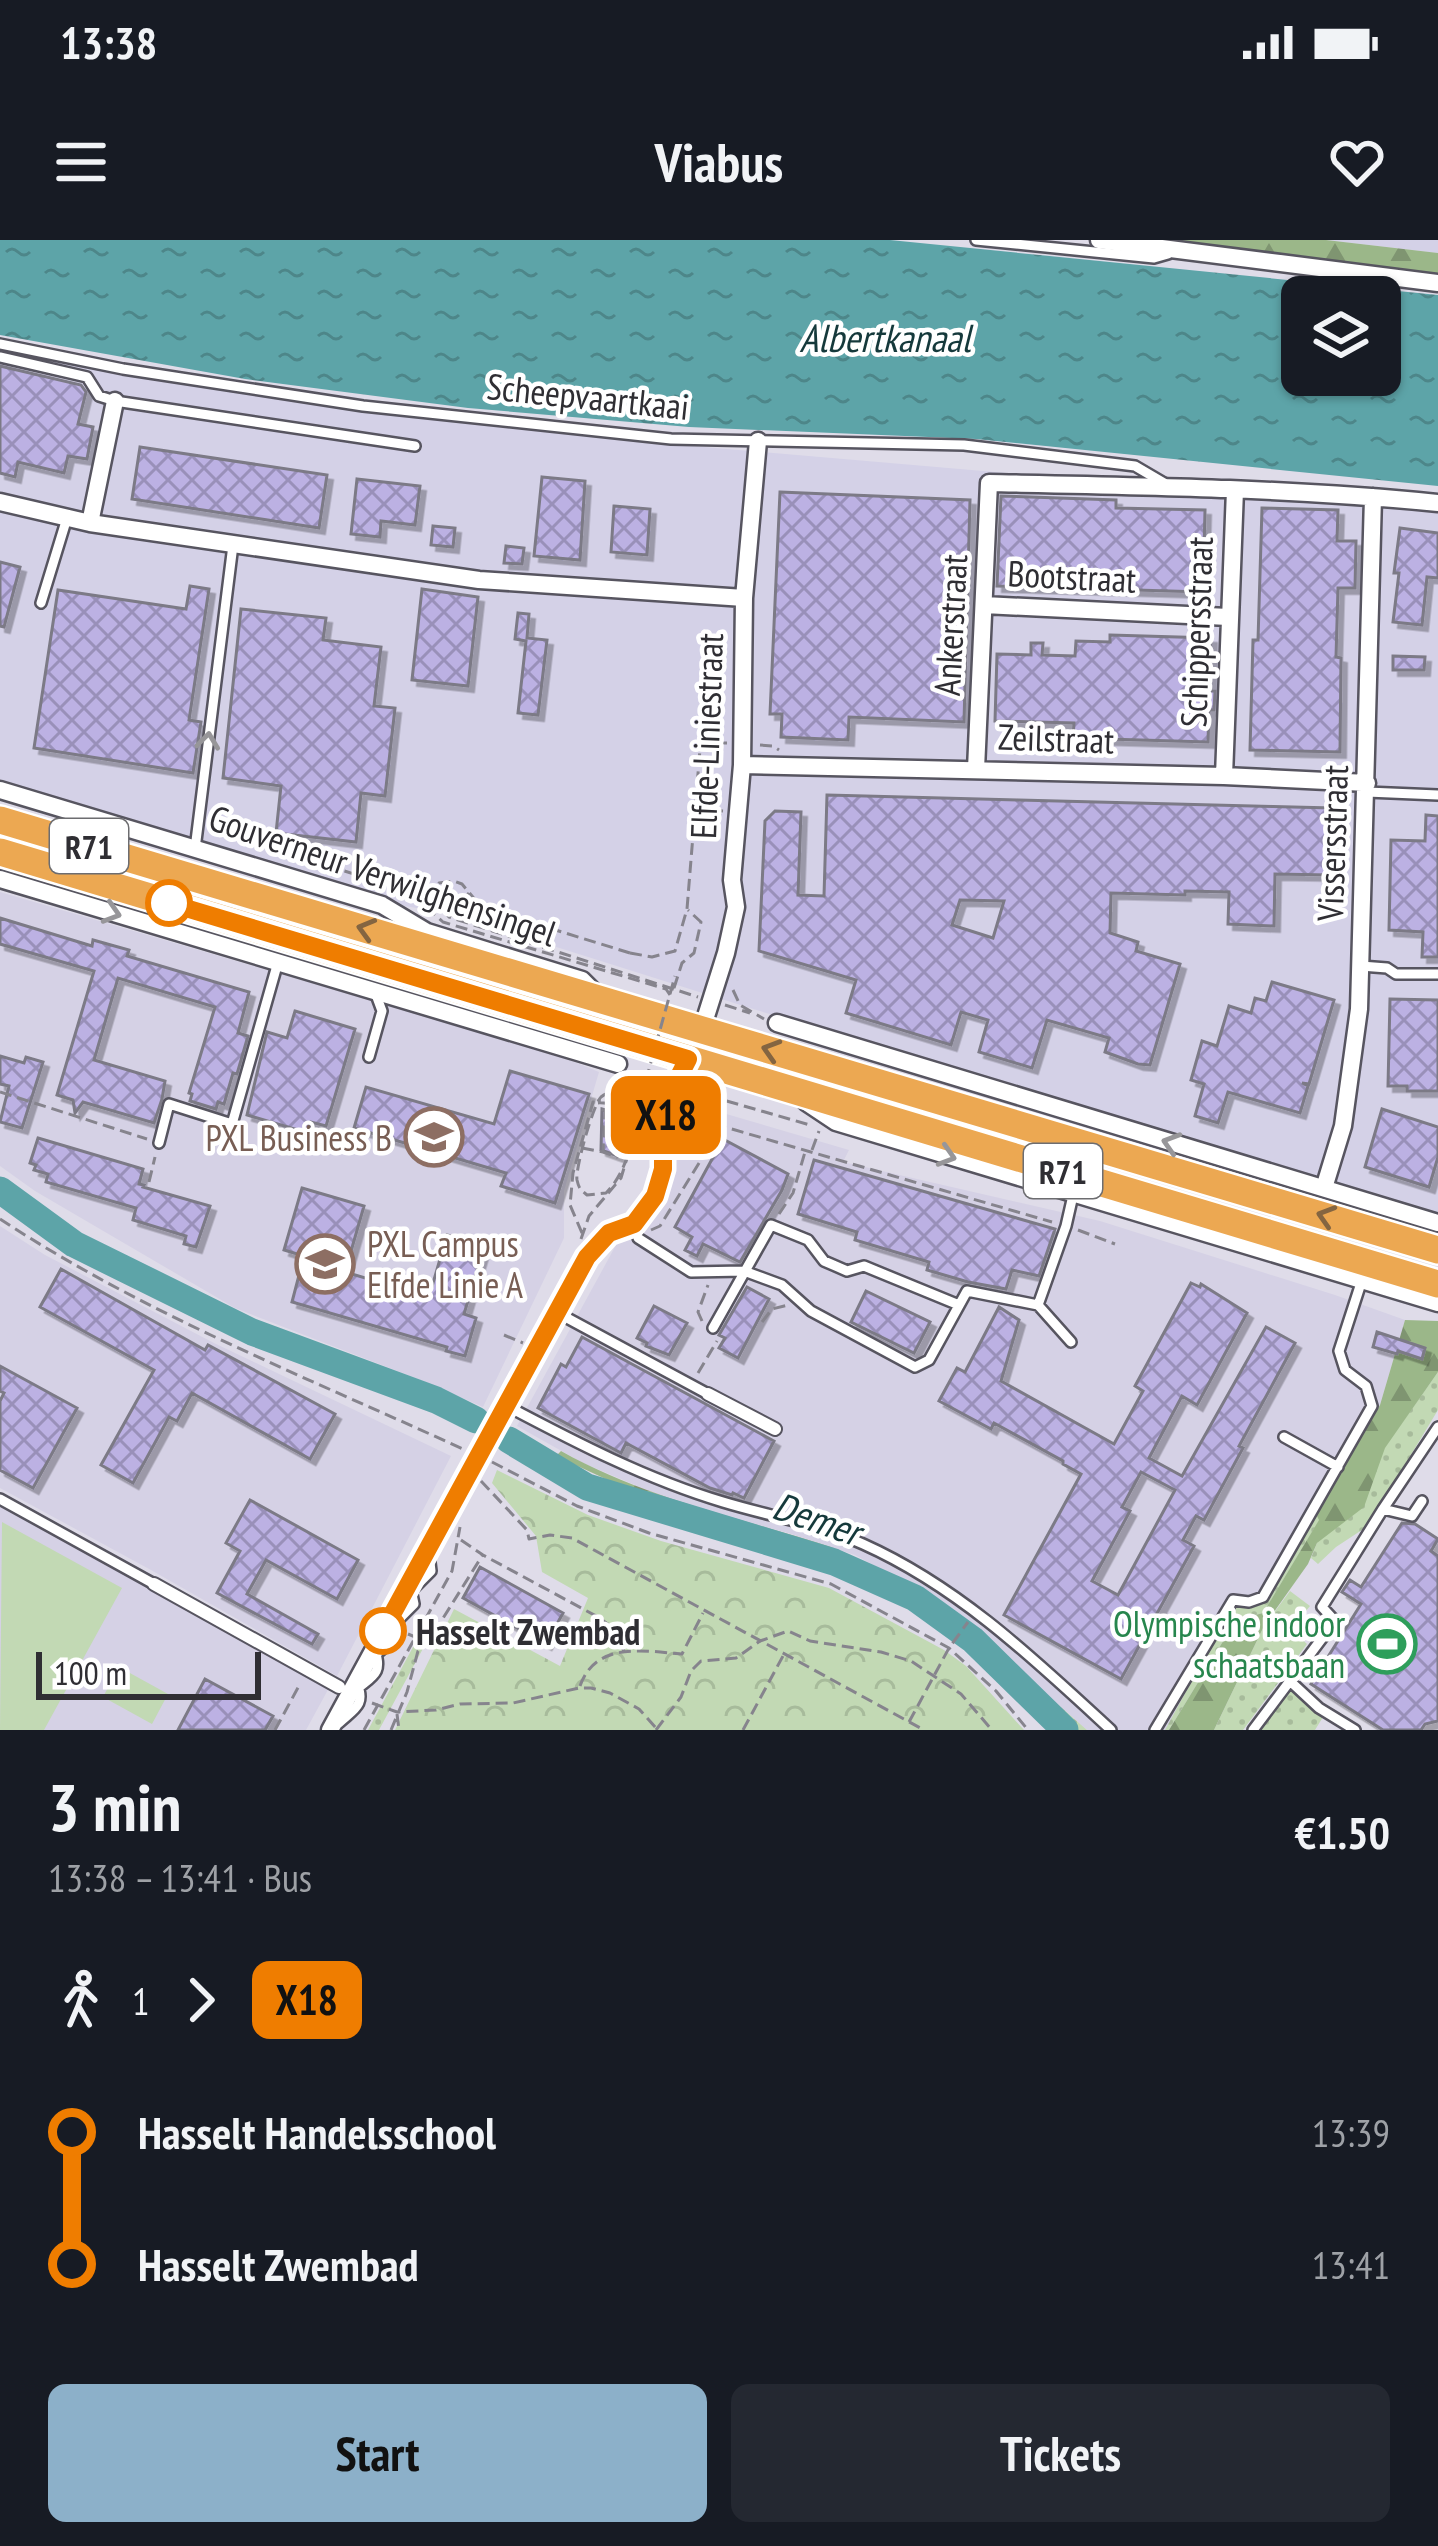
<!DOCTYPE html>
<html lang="en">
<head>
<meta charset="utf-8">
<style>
  :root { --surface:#171b24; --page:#242831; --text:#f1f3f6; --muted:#9ea1a6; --accent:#8cb0c9 }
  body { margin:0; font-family:"PT Sans Narrow",sans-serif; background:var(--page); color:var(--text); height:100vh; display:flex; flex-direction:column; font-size:45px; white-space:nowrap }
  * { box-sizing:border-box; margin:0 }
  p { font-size:39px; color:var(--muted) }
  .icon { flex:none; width:66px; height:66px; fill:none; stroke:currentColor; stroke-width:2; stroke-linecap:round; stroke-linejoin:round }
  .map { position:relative; height:1490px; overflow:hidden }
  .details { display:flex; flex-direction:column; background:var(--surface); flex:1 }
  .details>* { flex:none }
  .badge { padding:0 24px; border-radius:18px; font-size:42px; line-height:78px }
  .tools { position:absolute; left:1281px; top:36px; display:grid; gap:24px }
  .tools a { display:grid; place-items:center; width:120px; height:120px; border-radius:18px; background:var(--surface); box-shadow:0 3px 9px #0004; font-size:60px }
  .scale { position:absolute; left:36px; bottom:30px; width:225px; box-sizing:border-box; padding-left:12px; border:6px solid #2f2e33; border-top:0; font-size:33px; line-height:42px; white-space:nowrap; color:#2f2e33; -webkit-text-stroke:9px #fff; paint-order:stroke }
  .map>.badge { position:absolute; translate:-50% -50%; box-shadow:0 0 0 6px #fff }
  .legs { display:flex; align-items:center; gap:18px; height:132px; padding:0 48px; font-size:39px }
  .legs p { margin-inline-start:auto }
  .summary { display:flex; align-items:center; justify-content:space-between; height:204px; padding:0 48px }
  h1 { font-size:66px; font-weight:700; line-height:90px }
  .action { display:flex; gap:24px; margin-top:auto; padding:24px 48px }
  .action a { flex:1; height:138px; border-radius:18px; background:var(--accent); color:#111; font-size:48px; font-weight:700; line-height:138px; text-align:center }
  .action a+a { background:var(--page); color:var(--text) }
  ul { padding:0 48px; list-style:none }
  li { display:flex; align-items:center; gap:42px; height:132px; font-size:45px }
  li i { display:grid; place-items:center; width:18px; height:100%; margin:0 15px; background:currentColor }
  li i::after { content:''; width:30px; height:30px; margin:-15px; border:9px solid; border-radius:50%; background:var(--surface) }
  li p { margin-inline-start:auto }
  li:first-child i { background:linear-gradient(#0000 50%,currentColor 0) }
  li:last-child i { background:linear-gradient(currentColor 50%,#0000 0) }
  .status { display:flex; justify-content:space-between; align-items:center; height:84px; padding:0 60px; background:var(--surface); direction:ltr }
  .status svg { height:33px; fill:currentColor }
  header { display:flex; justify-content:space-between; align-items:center; height:156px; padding:0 48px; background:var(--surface); font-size:54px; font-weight:700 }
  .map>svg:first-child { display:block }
  .built { fill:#d5d1e5 }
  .industrial { fill:#d4d1e7 }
  .grass { fill:url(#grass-dots) }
  .forest { fill:url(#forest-firs) }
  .park { fill:url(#park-crowns) }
  .pitch { fill:#c2d9b4 }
  .water { fill:url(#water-ripples); fill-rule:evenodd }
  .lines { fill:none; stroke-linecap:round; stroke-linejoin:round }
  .river { stroke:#5da4a8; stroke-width:27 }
  .building { fill:url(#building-cross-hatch); stroke:#7c7a86; stroke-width:3; fill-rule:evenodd; filter:url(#shadow) }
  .service-casing { stroke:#575560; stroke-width:14 }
  .pedestrian-casing { stroke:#575560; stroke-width:16 }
  .minor-casing { stroke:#575560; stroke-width:21 }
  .trunk-casing { stroke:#fff; stroke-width:32 }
  .path { stroke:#86848d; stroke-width:3; stroke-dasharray:12 6; stroke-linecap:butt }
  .service { stroke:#fff; stroke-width:9 }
  .pedestrian { stroke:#fff; stroke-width:12 }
  .minor { stroke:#fff; stroke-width:16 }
  .trunk { stroke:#eca852; stroke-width:27 }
  .path-bridge { stroke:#86848d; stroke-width:3; stroke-dasharray:12 6; stroke-linecap:butt }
  .oneway { stroke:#979699 }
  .oneway2 { stroke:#846541 }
  .line-1-casing { stroke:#fff; stroke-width:27 }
  .line-1 { stroke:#ef7d00; stroke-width:18 }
  .stop-1-dot { fill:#fff; stroke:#ef7d00; stroke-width:6 }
  .labels { text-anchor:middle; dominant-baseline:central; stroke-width:9; stroke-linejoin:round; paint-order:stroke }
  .shield { fill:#fff; stroke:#6d6d70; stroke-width:3 }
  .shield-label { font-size:33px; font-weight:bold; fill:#2f2e33 }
  .street-label { font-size:36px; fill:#2f2e33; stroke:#fff }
  .education-label { font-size:36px; fill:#785e54; stroke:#fff; text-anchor:end }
  .leisure-label { font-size:36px; fill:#27864d; stroke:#fff; text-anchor:end }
  .stop-label { font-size:36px; font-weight:bold; fill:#2f2e33; stroke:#fff; text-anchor:start }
  .water-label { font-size:39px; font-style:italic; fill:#15393b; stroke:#fff }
</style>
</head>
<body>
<div class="status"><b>13:38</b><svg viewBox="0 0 49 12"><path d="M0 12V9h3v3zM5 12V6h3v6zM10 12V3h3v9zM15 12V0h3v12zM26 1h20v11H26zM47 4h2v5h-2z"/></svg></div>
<header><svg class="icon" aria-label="menu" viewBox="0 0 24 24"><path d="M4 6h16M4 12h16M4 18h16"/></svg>Viabus<svg class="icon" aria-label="heart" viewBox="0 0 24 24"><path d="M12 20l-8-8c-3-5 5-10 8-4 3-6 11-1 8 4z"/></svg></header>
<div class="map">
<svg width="1438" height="1490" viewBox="0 0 1438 1490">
  <defs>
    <pattern id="grass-dots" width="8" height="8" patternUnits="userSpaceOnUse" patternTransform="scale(3)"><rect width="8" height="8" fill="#c2d9b4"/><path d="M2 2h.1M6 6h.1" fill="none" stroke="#a7bb9b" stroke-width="1.8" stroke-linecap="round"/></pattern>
    <pattern id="forest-firs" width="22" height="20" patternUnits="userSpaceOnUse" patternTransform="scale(3)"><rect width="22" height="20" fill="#9bb789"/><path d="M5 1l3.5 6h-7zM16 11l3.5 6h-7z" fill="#7f9571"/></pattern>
    <pattern id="park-crowns" width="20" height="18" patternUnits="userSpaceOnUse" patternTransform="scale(3)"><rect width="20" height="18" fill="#c2d9b4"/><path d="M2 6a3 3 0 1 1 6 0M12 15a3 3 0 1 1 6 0" fill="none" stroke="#a7bb9b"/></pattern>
    <pattern id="water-ripples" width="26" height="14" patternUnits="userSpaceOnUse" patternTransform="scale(3)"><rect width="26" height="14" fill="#5da4a8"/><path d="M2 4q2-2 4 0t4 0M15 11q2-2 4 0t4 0" fill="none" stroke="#4d8689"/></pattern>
    <pattern id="building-cross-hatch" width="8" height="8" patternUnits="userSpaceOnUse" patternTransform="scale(3)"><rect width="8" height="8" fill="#bcb1e3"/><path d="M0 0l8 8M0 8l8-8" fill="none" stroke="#9990b9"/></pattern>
    <filter id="shadow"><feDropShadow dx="5.5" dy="5.5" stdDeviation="0" flood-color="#0004"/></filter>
  </defs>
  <rect width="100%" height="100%" fill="#dfdce9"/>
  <path class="built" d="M0,652L555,814L599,832L564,951V998L483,1167L423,1141L235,1068L35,951L0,926Z
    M716,871L849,910L843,922L1100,981L1335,1055L1405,1080L1380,1165L1316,1273L1320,1279L1263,1373L1236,1380L1169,1490H1087L944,1364L855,1315L788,1293L714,1274L654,1253L583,1223L517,1186L685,879Z
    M0,986L45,1015L214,1103L451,1216L337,1436L151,1330L0,1248Z
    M0,1264L330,1446L306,1490H0Z"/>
  <path class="industrial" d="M1326,0H1438V13Z
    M0,108L126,135L325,166L646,202L1438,270V976L750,768L452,674L393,664L0,545Z"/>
  <path class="grass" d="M1438,1132V1170L1368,1286L1336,1307L1318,1324L1311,1318L1317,1303Z
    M1316,1274L1320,1279L1263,1373L1236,1380L1169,1490H1165L1235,1362L1265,1360Z
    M1290,1351L1310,1366L1291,1389L1307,1404L1243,1490H1214L1264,1386Z
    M425,1385L433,1390L379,1490H368Z
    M972,1389L1087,1490H1073Z
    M1291,1449L1323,1477L1315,1490H1258Z"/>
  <path class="forest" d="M1145,0H1326L1438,13V35Z
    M1405,1080L1438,1081V1132L1385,1208L1364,1267L1317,1303L1308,1324L1264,1386L1214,1490H1169L1236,1380L1263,1373L1319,1280L1316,1274L1380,1165Z
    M561,1211C646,1259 742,1278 834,1308L792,1300L651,1260L556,1216Z"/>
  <path class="park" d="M497,1230L588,1275L661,1301L829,1348L944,1410L966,1426L1024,1490H395L454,1369L560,1426L588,1358L542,1332L536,1296L492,1243Z"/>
  <path class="pitch" d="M2,1282L122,1348L44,1490H0Z
    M119,1427L168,1454L152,1484L103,1457Z"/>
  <path class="water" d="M0,0H890L1438,55V246L976,199L689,187L468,168L245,139L0,95ZM1302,57H1380V135H1302Z"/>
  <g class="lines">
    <path class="river" d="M0,950L74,1004L252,1092L436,1160L476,1180
      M509,1200L587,1247L834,1322L915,1358L973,1400L1065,1490"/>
  </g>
  <path class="building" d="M0,126L81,145L86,152L78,184L93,187L87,219L68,216L64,233L18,222L15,237L0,233Z
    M140,207L327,235L319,288L132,259Z
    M542,237L585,241L580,320L534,316Z
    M357,239L420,246L415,285L381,281L380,297L351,294Z
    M780,252L970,260L964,482L849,477L848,500L781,497L782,474H770Z
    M1001,256L1116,260V268L1205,270L1203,352L997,346Z
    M614,266L650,269L647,315L611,312Z
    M1262,268L1338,270L1337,301H1356L1355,348H1338L1336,417L1341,418L1340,512L1250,510L1253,400H1258Z
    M433,286L455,288L453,307L431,305Z
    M1400,288L1438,293V338L1427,337L1422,385L1393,382L1399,333H1394Z
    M506,306L524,308L522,324L504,323Z
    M0,322L20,327L4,387L0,386Z
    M190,346L209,349L189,480L201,482L193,533L34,508L58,350L186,369Z
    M422,349L478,357L468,446L412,440Z
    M241,369L326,378L323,400L381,407L374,466L395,468L385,556L361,553L356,602L276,593L281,546L223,538Z
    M518,373L529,374L527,398L547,400L538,475L518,473L526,401L515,399Z
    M1110,395L1211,398L1210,451H1215L1214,470H1209L1208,502L1073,498L1074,483L995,481L997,414L1031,415V403H1043L1042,415L1075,416L1076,401L1110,402Z
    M1393,416L1425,417L1424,430H1393Z
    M827,555L1332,568L1330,635L1275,634L1274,686L1228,684L1229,652L1185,651V655L1111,653L1110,693L1138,702L1136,711L1180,724L1150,825L1138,824L1105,812L1109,798L1047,780L1032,828L979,812L988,780L961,772L951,805L846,773L856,740L759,711L765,581L775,571L801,572L798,655L824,656ZM960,660L1004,661L993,698L952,685Z
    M1426,575L1438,576V717H1422L1423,692L1389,690L1391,600L1425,601Z
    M0,678L92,706L93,700L129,710L127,716L249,752L238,793L248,796L237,834L233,833L224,864L218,862L216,869L190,861L192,854L189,853L215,767L118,738L94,820L165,841L162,859L154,883L83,862L75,873L73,860L57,855L94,731L0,704Z
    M1272,742L1334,760L1309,844L1302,843L1308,846L1300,873L1228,852L1218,883L1195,876L1204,844L1191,840L1202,801L1217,806L1229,766L1251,773L1255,758L1266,761Z
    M1390,759L1438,760V851H1407V846H1388Z
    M295,771L355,789L326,886L311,882L308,893L247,875L267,792L287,798Z
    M0,816L24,823L26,817L43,822L22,888L0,882L9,846L0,844Z
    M510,831L589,854L555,963L501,946L506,933L354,888L366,847L494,884Z
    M602,869L631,878L618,916L601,910Z
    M1382,869L1438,887V917L1429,947L1365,927Z
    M38,898L143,929L139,944L144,945L143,947L210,966L196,1007L184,1004L186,996L133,980L136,968L46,942L48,934L34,930L36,925L30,923Z
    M723,899L788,934L782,950L740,1022L703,1004L697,1016L685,1010L692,997L675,987Z
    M814,920L1055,989L1039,1036L1012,1030L1006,1049L968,1042L927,1030L929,1022L855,1000L857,992L798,974Z
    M302,948L364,966L345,1032L429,1057L447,995L484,1007L464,1074L476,1078L465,1116L446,1111L447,1107L292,1062L304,1016L284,1010Z
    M61,1029L205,1110L208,1105L335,1174L310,1219L192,1153L177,1181L169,1177L133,1243L101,1225L154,1130L40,1067Z
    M1191,1043L1200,1047L1201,1044L1247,1073L1197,1165L1182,1156L1149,1218L1182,1236L1266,1087L1295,1103L1239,1206L1243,1208L1204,1280L1196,1276L1183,1300L1194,1306L1121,1439L1004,1375L1081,1234L1063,1224V1221L994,1183L991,1189L939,1161L957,1128L965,1132L999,1067L1019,1080L1001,1141L1114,1204L1143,1151L1135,1146ZM1141,1232L1175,1250L1118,1355L1092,1341L1130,1271L1122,1267Z
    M747,1047L769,1059L738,1118L719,1108L725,1098L719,1095Z
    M866,1051L930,1082L914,1113L851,1082Z
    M654,1066L687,1083L669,1115L646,1106L647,1103L637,1098Z
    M1377,1092L1425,1108L1422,1119L1398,1111L1397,1114L1373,1107Z
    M582,1097L774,1201L744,1258L733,1253L732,1255L710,1248L626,1203L621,1213L538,1168L561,1124L566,1127Z
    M0,1126L77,1168L33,1248L0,1230V1161L4,1153L0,1151Z
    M250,1260L358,1320L337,1359L266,1320L247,1354L318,1394L312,1404L217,1353L240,1311L226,1303Z
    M1402,1283L1415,1284L1438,1299L1431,1311L1438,1316V1481L1425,1484L1421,1490H1383L1311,1444L1361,1364L1342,1352L1350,1340L1361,1347Z
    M480,1327L563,1373L546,1404L463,1358Z
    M205,1439L273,1476L265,1490H178Z"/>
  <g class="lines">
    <g class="service-casing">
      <path id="service" d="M976,0L1154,18L1168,14
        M0,104L123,129L363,166L671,199L964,205L1135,226L1164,243
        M0,117L87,137L99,156L115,161L415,206
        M41,363L67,278
        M1367,552L1438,555
        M195,609L233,305
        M1361,726L1387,728L1396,734H1438
        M369,817L382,771L375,752
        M159,903L169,864L232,884L278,722
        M638,998L691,1032L744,1031L782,1045L811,1071L915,1127L929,1120L967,1051L1038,1065L1066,986L1074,951
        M1038,1065L1071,1102
        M556,1072L708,1154
        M713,1088L771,985L808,1000L824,1021L847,1031L864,1026L959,1065
        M505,1165C575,1202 646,1239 723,1262C769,1276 818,1284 863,1304C959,1347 1034,1419 1111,1490
        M1284,1197L1338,1227
        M0,1259L154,1344
        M1383,1269L1438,1187
        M413,1349L431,1331L429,1314
        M393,1385L414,1364L410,1345
        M379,1412L396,1397L394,1383
        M1291,1442L1319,1468L1355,1490
        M356,1450C372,1436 383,1434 375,1411
        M339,1483C354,1469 366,1465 357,1444
        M1155,1490L1233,1360L1249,1362L1263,1357L1372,1166L1366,1146L1345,1130L1339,1111L1362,1040
        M1253,1490L1335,1381L1322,1367L1383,1269L1412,1276L1422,1261"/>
    </g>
    <g class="pedestrian-casing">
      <path id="pedestrian" d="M708,1154L775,1189
        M154,1344L339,1447"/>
    </g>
    <g class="minor-casing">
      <path id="minor" d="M1099,0L1438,43
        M0,262L90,283L479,340L744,358
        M90,283L115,161
        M984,365L1228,377
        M742,525L1224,536L1367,543
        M976,529L989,243C1139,246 1289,248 1438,263
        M1224,536L1235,250
        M0,550L382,665L427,692L582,740L597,755
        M0,639L618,824
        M777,783L1438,983
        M702,789L726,713L736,667L732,640L742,525L744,358L758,201
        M806,862L836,882L1438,1063
        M1324,948L1343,886L1359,769L1373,257
        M330,1490L587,1017L609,993L634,984L655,955L663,929V887L675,846L688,819"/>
    </g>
    <g class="trunk-casing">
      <path id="trunk" d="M0,580L1438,1010
        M0,612L1438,1044"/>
    </g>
    <path class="path" d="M760,505L773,506L779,510
      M697,569L723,571
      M276,615L282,612L436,659L449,677L698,757
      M450,674L469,653
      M630,713L652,717L675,711L687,669L700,509L704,503H727
      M674,748L682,723L694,713L701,682L688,670
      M733,750L740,765L764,779
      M725,765L750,773
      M629,832L660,842
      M692,851L810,885
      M0,852L147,899
      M606,872L626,877
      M680,874L1052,982
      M582,908L603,912L605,871L600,868L599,859
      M812,910L819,891
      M149,942L155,917
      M779,974L793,953L805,912
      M0,979C148,1076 307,1137 467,1211
      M651,990L660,986L722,886L723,862
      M1078,990L1115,1004
      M582,993L570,965L573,933L593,862L629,865L632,873L617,917L603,912
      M581,999L589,976L621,938L627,918
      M702,1081L698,1072L708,1045
      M762,1082L772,1069L788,1065
      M504,1095L523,1103
      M698,1133L717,1101
      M492,1222L577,1266L649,1293L831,1344L949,1408L996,1451L1028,1490
      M481,1241L527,1290L529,1299L550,1295L572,1298L924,1490
      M461,1300L483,1315L598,1377L609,1385L624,1411
      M408,1394L427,1402
      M580,1446C596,1401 644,1411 682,1414L703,1373
      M372,1463L397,1472L436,1470L460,1464L513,1463L579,1448H591L610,1453L639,1469L656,1488
      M397,1474L399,1490
      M909,1482L949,1408L968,1382
      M275,1490L300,1444
      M364,1490L452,1331L460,1287
      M391,1490L407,1452L418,1411L430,1399L482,1316
      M656,1490L681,1457L691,1431L701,1421L736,1418L760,1401L788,1391L810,1401L881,1412L911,1421L961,1454L992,1490
      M743,1490L783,1416"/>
    <use href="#service" class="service"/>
    <use href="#pedestrian" class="pedestrian"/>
    <use href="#minor" class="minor"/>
    <use href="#trunk" class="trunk"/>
    <path class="path-bridge" d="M630,713L481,667L462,644L454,641L439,643L429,658L432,672L443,682L666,749L670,755
      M627,918C633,900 651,856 619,852C613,851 606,853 601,857C593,865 575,929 577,940C579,949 580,949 587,955L606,953C627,932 633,899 638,871V869L675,736"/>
  </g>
  <defs><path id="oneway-chevron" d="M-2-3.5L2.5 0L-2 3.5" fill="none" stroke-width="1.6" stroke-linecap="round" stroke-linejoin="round" transform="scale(3)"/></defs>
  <g class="oneway">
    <use href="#oneway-chevron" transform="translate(208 501) rotate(-83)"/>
    <use href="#oneway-chevron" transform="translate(112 673) rotate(17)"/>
    <use href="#oneway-chevron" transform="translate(1171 903) rotate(-163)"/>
    <use href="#oneway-chevron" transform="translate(947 916) rotate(17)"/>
  </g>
  <g class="oneway2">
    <use href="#oneway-chevron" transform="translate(366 689) rotate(-164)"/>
    <use href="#oneway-chevron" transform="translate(771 810) rotate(-163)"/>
    <use href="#oneway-chevron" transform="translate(1326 976) rotate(-163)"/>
  </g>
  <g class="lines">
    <g class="line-1-casing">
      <path id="line-1" d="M169,663L688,819L674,846L663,887V929L655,956L634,984L609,993L587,1017L383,1391"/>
    </g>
    <use href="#line-1" class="line-1"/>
  </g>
  <defs>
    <g id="university-ring" transform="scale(3)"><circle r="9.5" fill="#fff" stroke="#8d6e63" stroke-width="1.5"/><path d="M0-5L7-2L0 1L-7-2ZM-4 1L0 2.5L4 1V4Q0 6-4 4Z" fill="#8d6e63"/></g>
    <g id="stadium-ring" transform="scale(3)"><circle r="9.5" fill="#fff" stroke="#2e9e5b" stroke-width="1.5"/><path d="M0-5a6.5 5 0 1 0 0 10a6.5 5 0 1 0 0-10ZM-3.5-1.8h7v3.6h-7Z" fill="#2e9e5b"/></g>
  </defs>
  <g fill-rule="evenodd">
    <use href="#university-ring" x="434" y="897"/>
    <use href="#university-ring" x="325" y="1024"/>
    <use href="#stadium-ring" x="1387" y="1404"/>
  </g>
  <g class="stop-1-dot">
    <circle cx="169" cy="663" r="21"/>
    <circle cx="383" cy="1391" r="21"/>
  </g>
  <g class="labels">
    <g class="shield">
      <rect x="50" y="579" width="78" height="54" rx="9"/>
      <rect x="1024" y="904" width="78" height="54" rx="9"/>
    </g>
    <g class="shield-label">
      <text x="89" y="606">R71</text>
      <text x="1063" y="931">R71</text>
    </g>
    <g class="street-label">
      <text transform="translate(588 156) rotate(6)">Scheepvaartkaai</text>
      <text transform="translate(1072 336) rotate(3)">Bootstraat</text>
      <text transform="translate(950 385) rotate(-87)">Ankerstraat</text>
      <text transform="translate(1196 392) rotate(-88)">Schippersstraat</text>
      <text transform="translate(706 496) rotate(-88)">Elfde-Liniestraat</text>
      <text transform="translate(1056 498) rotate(2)">Zeilstraat</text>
      <text transform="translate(1332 603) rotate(-88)">Vissersstraat</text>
      <text transform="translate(383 635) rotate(19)">Gouverneur Verwilghensingel</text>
    </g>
    <g class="education-label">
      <text x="392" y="897">PXL Business B</text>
      <text x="367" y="1003" text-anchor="start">PXL Campus<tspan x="367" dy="41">Elfde Linie A</tspan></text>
    </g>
    <g class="leisure-label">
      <text x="1345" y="1383">Olympische indoor<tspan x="1345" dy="41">schaatsbaan</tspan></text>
    </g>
    <g class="stop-label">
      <text x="416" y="1391">Hasselt Zwembad</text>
    </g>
    <g class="water-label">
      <text x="885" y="97">Albertkanaal</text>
      <text transform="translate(817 1278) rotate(19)">Demer</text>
    </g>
  </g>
</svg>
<div class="tools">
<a><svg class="icon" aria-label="layers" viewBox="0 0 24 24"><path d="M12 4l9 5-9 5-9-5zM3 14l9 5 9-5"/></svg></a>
</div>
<div class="scale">100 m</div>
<b class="badge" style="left:666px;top:875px;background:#ef7d00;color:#111">X18</b>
</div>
<section class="details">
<div class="summary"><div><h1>3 min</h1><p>13:38 – 13:41 · Bus</p></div><b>€1.50</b></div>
<div class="legs"><svg class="icon" aria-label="walk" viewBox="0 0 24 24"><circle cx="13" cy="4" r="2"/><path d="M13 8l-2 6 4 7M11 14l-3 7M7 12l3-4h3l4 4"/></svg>1<svg class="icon" aria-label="forward" viewBox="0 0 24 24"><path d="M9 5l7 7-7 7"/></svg><b class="badge" style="background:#ef7d00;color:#111">X18</b></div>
<ul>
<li><i style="color:#ef7d00"></i><b>Hasselt Handelsschool</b><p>13:39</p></li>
<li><i style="color:#ef7d00"></i><b>Hasselt Zwembad</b><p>13:41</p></li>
</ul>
<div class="action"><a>Start</a><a>Tickets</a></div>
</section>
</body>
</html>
